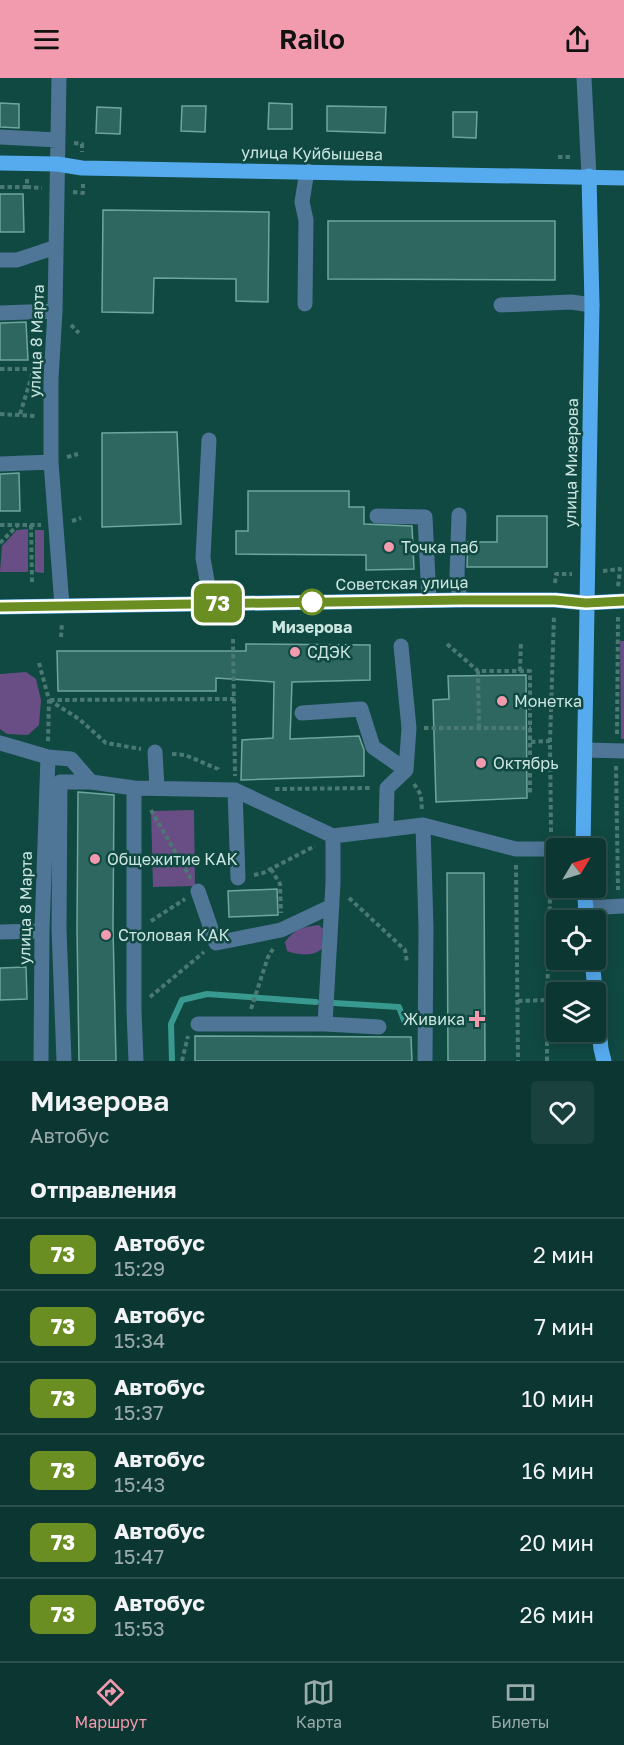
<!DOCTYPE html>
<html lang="ru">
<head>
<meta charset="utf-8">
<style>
  :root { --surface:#0c3632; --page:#1a413e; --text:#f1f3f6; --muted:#9aabac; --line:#2c504d; --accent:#f29aae }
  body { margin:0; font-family:"Golos Text",sans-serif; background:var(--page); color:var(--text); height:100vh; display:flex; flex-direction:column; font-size:22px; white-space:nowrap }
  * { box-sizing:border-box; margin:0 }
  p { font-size:20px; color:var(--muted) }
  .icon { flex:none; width:33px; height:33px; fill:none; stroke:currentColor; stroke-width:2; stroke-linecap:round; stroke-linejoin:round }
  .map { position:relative; height:983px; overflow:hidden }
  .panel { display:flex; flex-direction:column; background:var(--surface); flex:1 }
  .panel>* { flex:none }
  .badge { padding:0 12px; border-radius:9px; font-size:21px; line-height:39px }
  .needle { width:39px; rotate:52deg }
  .tools { position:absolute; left:546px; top:760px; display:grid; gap:12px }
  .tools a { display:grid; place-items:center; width:60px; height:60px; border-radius:6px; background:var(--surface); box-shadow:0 3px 15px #0003,0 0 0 2px var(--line); font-size:30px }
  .map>.badge { position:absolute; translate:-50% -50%; box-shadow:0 0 0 3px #fff }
  h2 { padding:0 30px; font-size:22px; line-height:54px }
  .round { display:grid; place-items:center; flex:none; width:63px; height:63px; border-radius:6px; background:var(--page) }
  .summary { display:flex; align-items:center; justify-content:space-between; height:102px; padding:0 30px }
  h1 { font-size:28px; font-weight:600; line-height:45px }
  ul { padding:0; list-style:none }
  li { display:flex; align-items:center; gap:18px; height:72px; padding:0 30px; border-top:2px solid var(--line) }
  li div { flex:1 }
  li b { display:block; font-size:22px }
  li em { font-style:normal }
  li .badge { min-width:66px; font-weight:700; text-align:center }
  header { display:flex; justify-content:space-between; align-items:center; height:78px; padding:0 30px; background:var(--accent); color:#111; font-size:27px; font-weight:600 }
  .menu { display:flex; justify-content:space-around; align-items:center; height:84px; border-top:2px solid var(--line); background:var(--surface); font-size:16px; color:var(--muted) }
  .menu a { display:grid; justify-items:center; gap:3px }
  .menu .selected { color:var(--accent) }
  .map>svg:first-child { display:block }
  .green { fill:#694e85 }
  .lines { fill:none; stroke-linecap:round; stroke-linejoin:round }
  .stream { stroke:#38998f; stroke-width:6 }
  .building { fill:#2e6760; stroke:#70a59e; stroke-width:1.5 }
  .path { stroke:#4a7973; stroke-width:4; stroke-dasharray:4.5 3; stroke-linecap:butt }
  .minor { stroke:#4f7697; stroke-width:15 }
  .major { stroke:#56abef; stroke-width:15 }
  .line-casing { stroke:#fff; stroke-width:14 }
  .line { stroke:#6b8e23; stroke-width:9 }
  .poi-dot { fill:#f29aae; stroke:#104842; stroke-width:2 }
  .stop-dot { fill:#fff; stroke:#6b8e23; stroke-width:3 }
  .labels { text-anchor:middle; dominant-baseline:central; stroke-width:5; stroke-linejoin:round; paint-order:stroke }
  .street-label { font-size:16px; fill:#cbe6e1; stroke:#104842 }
  .poi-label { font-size:16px; fill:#cbe6e1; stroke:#104842; text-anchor:start }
  .stop-label { font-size:16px; font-weight:bold; fill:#cbe6e1; stroke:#104842 }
</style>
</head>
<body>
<header><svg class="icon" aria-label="menu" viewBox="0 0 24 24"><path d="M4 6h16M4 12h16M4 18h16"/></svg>Railo<svg class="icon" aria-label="share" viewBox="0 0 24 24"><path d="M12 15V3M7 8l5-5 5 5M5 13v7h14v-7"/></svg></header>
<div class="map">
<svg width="624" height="983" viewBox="0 0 624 983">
  <rect width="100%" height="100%" fill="#104842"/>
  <path class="green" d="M28,451V494H0L2,468L17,452Z
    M35,452H44V495L35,494Z
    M620,563H624V661H621Z
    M26,594L36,601L41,622L39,647L28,657L7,656L0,651V596Z
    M194,732L195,808L153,809L151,733Z
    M319,847L323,851L322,871C312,879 299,877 287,873L285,864C295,851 303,849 319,847Z"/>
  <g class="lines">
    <path class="stream" d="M334,925L399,929L405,945
      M172,983L171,946L182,922L207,916L316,924"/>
  </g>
  <path class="building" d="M0,25L19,26V50L0,49Z
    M269,25L292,26V51H268Z
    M182,28H206L205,54L181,53Z
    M327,28L386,29L385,55L327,53Z
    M97,29L121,30L120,56L96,55Z
    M453,34H477L476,60L453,59Z
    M0,116H23L24,154H0Z
    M103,132L269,134L268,224L236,223V201L154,200L153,235L102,234Z
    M328,143H555V202L328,201Z
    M26,244L28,282H0V245Z
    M177,354L181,446L102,449V355Z
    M19,395L20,433H0V396Z
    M248,413H349V429H364V446L412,448L414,491L366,492V477L236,476V453H248Z
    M497,438H547V489H467L468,464H497Z
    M246,566L370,567V602L292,604L290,661L359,658L364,672V698L241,702L242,662L273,660L274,604L216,600V613H58L57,573H246Z
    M526,597L527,720L436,724L433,622L449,621L448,598Z
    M78,714L114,717L113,849L116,983H79L77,851Z
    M447,795H484L485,983H448Z
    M277,811L278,837L229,839L228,813Z
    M26,889L27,921L0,922V890Z
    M195,958L411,959L412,983H195Z"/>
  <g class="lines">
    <path class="path" d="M74,65L82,66V74
      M558,79H573
      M27,101V109L42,110
      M0,109H27
      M73,114L83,115V106
      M71,247L79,255
      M0,291H35
      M0,336L35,338
      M20,336L33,294
      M67,379L78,376
      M72,443L81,440
      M0,447H41
      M31,447L32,505
      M0,465L17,448
      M603,493L620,491L618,509
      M555,505L556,496H572
      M61,559L62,544
      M233,561L235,698
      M447,566L478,593H530V715
      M39,585L49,622L48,664
      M478,593L479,650
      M520,593L521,563
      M49,622L79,641L106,665L141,671
      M50,622L235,621
      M424,650H531
      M617,656L618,538
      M531,664L550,663
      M172,676L185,677L218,691L220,694
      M616,688L618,812
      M414,706L421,717L422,733
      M275,711L372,710
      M151,732L191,801
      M551,754L550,663L554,537
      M516,787L518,983
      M271,791L280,806L281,835
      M254,797L263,795L315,768
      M349,820L405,872L407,884
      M151,843L185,821
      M150,919L204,874
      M518,923L547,922
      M251,931L268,879L273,871
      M182,983L188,958
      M547,983V922L551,786"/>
    <path class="minor" d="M59,0L55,233L51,301V384L62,528
      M584,0L589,98
      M0,59L58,62
      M0,182H17L56,169
      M305,226L306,142L302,124L307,93
      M501,227L571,224L592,227
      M0,235L55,233
      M209,362L203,480L211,525
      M0,386L51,384
      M459,437L457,497L460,522
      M377,438L425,439L429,522
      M302,635L361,631L373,669L406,692
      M0,665L48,679L71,681L91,704
      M586,672L624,673
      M155,674L157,710
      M134,710V933L136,983
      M235,712L238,800
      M423,747L426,850L425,983
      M386,752L387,710L406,692L409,650L401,568
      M198,813L216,865L281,852L332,828
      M585,830L624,828
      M0,854L42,853
      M198,946H325L379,949
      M325,946L333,805V758
      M41,983L42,853L48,679
      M64,983L59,851L60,704H91L134,710L235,712L333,758L423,747L516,771H566"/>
    <path class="major" d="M0,85L57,86L82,90L624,100
      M0,529L460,522H555L586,525L624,523
      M583,771L592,227L589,98
      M584,810L587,843
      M592,882L601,971L604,983"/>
  </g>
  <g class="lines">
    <g class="line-casing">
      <path id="line" d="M0,529L460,522H555L586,525L624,523"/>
    </g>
    <use href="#line" class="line"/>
  </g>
  <g class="poi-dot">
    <circle cx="389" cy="469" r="6"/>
    <circle cx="295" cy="574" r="6"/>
    <circle cx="502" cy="623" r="6"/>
    <circle cx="481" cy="685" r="6"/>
    <circle cx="95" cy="781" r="6"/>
    <circle cx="106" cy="857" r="6"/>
    <path d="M474 932h6v6h6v6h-6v6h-6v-6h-6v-6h6z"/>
  </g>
  <circle class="stop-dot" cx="312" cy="524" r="12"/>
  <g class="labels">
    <g class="street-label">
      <text transform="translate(312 75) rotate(1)">улица Куйбышева</text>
      <text transform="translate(36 263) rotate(-88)">улица 8 Марта</text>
      <text transform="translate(571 385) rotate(-89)">улица Мизерова</text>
      <text transform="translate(402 505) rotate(-1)">Советская улица</text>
      <text transform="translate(25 830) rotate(-89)">улица 8 Марта</text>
    </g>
    <g class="poi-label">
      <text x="401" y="469">Точка паб</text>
      <text x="307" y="574">СДЭК</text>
      <text x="514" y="623">Монетка</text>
      <text x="493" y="685">Октябрь</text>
      <text x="107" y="781">Общежитие КАК</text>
      <text x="118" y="857">Столовая КАК</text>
      <text x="465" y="941" text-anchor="end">Живика</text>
    </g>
    <g class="stop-label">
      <text x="312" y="549">Мизерова</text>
    </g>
  </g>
</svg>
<div class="tools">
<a><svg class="needle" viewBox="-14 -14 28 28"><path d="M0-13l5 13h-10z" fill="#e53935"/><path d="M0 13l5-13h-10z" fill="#9aabac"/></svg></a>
<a><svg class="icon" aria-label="locate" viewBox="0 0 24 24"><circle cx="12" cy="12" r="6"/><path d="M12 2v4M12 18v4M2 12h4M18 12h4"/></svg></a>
<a><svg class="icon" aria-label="layers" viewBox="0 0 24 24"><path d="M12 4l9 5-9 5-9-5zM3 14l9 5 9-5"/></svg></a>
</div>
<b class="badge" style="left:218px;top:525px;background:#6b8e23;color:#fff">73</b>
</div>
<section class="panel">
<div class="summary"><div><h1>Мизерова</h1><p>Автобус</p></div><a class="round"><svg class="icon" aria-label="heart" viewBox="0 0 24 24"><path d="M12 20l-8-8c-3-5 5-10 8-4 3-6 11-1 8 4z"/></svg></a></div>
<h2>Отправления</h2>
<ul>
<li><span class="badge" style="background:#6b8e23;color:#fff">73</span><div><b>Автобус</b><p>15:29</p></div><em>2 мин</em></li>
<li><span class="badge" style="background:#6b8e23;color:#fff">73</span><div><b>Автобус</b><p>15:34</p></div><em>7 мин</em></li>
<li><span class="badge" style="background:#6b8e23;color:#fff">73</span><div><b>Автобус</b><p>15:37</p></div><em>10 мин</em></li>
<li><span class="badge" style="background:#6b8e23;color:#fff">73</span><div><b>Автобус</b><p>15:43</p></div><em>16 мин</em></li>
<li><span class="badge" style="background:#6b8e23;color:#fff">73</span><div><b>Автобус</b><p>15:47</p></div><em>20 мин</em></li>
<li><span class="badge" style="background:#6b8e23;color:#fff">73</span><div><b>Автобус</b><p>15:53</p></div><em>26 мин</em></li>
</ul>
</section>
<nav class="menu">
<a class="selected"><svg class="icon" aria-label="directions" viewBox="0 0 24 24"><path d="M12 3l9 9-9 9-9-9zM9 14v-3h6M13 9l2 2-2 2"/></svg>Маршрут</a>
<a><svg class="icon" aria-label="map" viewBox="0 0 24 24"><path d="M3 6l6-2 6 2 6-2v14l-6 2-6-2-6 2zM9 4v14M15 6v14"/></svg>Карта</a>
<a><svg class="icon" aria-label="tickets" viewBox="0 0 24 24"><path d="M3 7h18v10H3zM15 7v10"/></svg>Билеты</a>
</nav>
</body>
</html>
